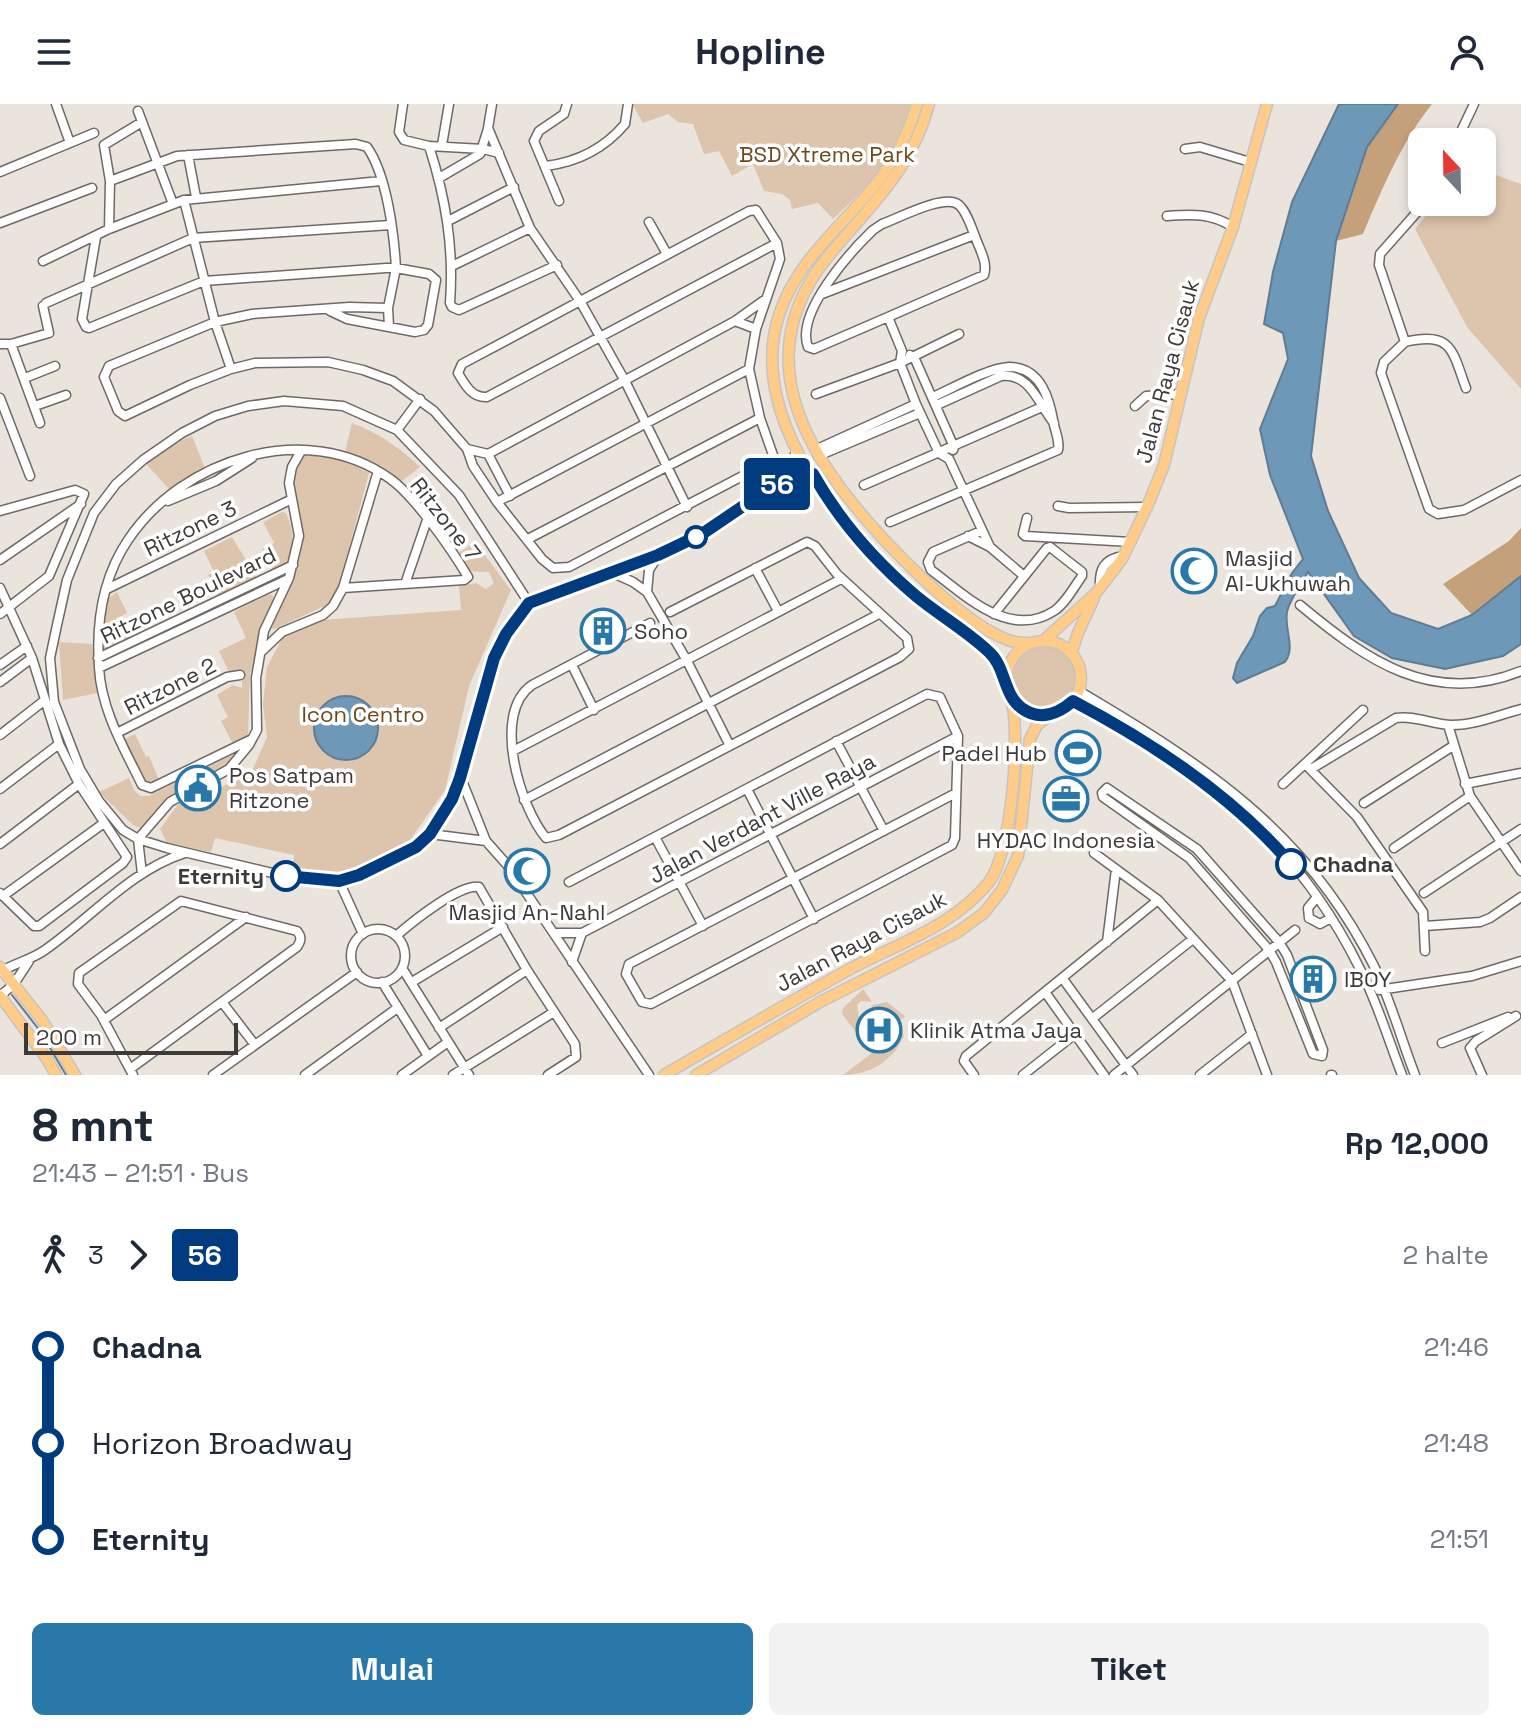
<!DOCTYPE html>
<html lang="id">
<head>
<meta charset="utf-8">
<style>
  :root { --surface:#fff; --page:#f2f2f3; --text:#1f2937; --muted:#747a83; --accent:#2978aa }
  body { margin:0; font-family:"Space Grotesk",sans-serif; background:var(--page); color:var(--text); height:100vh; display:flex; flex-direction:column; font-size:30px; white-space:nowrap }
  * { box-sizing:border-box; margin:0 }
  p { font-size:26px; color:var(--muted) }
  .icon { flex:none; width:44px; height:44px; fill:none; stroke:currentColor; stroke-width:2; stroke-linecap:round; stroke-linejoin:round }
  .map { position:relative; height:971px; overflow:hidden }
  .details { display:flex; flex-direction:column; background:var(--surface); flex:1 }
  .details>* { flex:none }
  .badge { padding:0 16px; border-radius:6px; font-size:28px; line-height:52px }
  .needle { width:52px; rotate:338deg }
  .tools { position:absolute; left:1408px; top:24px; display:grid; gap:16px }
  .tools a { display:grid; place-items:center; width:88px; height:88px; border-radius:12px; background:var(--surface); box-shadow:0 4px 12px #0003; font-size:40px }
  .scale { position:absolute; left:24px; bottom:20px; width:214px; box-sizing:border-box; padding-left:8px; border:4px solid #3d3a38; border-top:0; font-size:22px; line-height:28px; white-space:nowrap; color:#3d3a38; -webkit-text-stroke:6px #fff; paint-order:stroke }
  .map>.badge { position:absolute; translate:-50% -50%; box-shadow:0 0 0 4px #fff }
  .legs { display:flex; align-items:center; gap:12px; height:88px; padding:0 32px; font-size:26px }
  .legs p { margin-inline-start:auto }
  .headline { display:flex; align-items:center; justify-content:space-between; height:136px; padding:0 32px }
  h1 { font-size:44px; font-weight:800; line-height:60px }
  .cta { display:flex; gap:16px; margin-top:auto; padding:16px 32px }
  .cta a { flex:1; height:92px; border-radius:12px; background:var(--accent); color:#fff; font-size:32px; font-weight:800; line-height:92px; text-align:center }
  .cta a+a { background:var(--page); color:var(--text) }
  ul { padding:0 32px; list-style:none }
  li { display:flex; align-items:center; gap:28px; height:96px; font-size:30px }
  li i { display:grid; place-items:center; width:12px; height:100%; margin:0 10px; background:currentColor }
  li i::after { content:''; width:20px; height:20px; margin:-10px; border:6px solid; border-radius:50%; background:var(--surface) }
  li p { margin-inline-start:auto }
  li:first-child i { background:linear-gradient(#0000 50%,currentColor 0) }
  li:last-child i { background:linear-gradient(currentColor 50%,#0000 0) }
  header { display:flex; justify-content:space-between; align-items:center; height:104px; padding:0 32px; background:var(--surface); font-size:36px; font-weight:800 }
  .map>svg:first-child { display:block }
  .green { fill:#dcc4ad }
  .forest { fill:#c5a17b }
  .water { fill:#6d98b8; stroke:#5f7c92; stroke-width:2 }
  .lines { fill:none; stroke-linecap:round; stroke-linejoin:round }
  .stream { stroke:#5f7c92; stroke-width:2 }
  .minor-casing { stroke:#6e6964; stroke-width:11 }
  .major-casing { stroke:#c5c4c3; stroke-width:13 }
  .minor { stroke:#fff; stroke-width:8 }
  .major { stroke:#fecb89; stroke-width:10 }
  .line-1-casing { stroke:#fff; stroke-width:18 }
  .line-1 { stroke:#003b80; stroke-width:12 }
  .stop-1-dot { fill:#fff; stroke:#003b80; stroke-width:4 }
  .labels { text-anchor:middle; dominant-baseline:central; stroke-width:7; stroke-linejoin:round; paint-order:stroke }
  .park-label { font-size:22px; fill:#6d481c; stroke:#fff }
  .street-label { font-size:22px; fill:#3d3a38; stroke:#fff }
  .poi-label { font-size:22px; fill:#3d3a38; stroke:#fff; text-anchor:start }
  .stop-label { font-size:22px; font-weight:bold; fill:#3d3a38; stroke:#fff; text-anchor:start }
</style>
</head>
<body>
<header><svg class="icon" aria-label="menu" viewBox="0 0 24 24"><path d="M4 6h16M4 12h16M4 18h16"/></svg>Hopline<svg class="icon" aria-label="person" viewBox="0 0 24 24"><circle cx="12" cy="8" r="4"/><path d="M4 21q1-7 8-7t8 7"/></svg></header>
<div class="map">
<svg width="1521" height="971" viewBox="0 0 1521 971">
  <rect width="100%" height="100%" fill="#eae4dd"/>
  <path class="green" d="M632,0H911C901,52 870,80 833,115L818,99L792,105L790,96L782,90L764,87L753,60L732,72L719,47L704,50L693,20L678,18L668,10L643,19Z
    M1482,66L1521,80V285L1467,223L1415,125L1437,98H1482Z
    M352,319C378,329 399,343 420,363L398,380L374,360L345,348Z
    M192,332L205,364L171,387L145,359L180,337Z
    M322,351L348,358L369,369L339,482L326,504L322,503L275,525L272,524C280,495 296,472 302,442C308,407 282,392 302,352Z
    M282,408L286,409C294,427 294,442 290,461L274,469L262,445L274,439L263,418Z
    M232,433L258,476L220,496L208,471L214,468L204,447Z
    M475,438L511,486L469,582L445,686L408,739L378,760L350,770L293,765L294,751L215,734L211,748L167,739L160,725L182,695L195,699L253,665L267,633L263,600L267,563L283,533L322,516L461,506L459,482L476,479L486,485L494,479L489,468L467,467L456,451Z
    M117,488L127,509L120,513L133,538L101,555L99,547L105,497Z
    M268,490L272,491L275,496L266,515L250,571L248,633L233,640L221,617L228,613L217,591L233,581L242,584V573L230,570L219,547L246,534L234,508Z
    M59,538L92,540L97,589L63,596Z
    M1012 575a32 32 0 1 1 64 0a32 32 0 1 1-64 0Z
    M135,630L146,653L149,652L159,676L145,685L121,637Z
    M234,650L231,661L184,687L149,720L141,724L133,721L99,688L129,674L134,686L140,692H149Z
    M863,885L872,898L861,897L857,901L860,920L878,944L884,940V927L869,910L872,901L887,898L905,912L899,918L904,932C893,957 870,971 843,971L872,949L842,910L843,904Z"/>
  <path class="forest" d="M1398,0H1432C1401,39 1382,85 1363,130L1336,137L1367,43Z
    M1521,424V472L1472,511L1443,480L1509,437Z"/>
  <path class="water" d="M1339,0H1398L1367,43L1336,137L1311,352L1328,407L1359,474L1391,509L1438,525L1472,511L1521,472V540L1503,552L1445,565L1392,554L1354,532L1308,468C1302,479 1290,495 1287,508C1284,526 1296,543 1285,558L1237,579L1233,574L1237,559L1253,532L1260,512L1267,504L1275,502L1292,469L1303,455L1270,371L1260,325L1288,255L1283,229L1264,220L1273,168L1292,98Z
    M314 624a32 32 0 1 1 64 0a32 32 0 1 1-64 0Z"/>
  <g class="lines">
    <path class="stream" d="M12,891L40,927L66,971"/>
    <g class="minor-casing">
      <path id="minor" d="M56,0L70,39
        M403,0L399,28L404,36L429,42L483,45L499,49
        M492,0L488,24L530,124L580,197L625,277L687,403
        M138,7L173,100
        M1456,38L1474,0
        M442,41L449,0
        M429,42C446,95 454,144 450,199L452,203L459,206L557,161
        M1185,45L1200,43L1250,58
        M188,51L196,93
        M546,62C577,58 604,45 625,20L628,0
        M0,68L94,29
        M439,74L480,50L488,25
        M110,77L177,52L356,40L367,43C387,71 394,130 396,164L429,170L436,176L428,221L424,226L415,228L347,215L330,207
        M184,96L215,218L231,265
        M559,97L534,37L539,27L564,10L567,0
        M1426,98L1380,150L1379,161L1405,238L1384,258L1381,269L1429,405L1438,410L1464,406L1521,376
        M1167,112C1192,110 1211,109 1233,123
        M448,117L514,83
        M649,118L667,150
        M0,119L92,84
        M109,125L110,77L104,41L142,18
        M96,133L82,215L86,223L89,224L204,177L386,164H396L388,204L389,223
        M43,157L109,125L184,96L381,77
        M452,162L530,124
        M822,190L974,131
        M46,199L193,134L391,121
        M388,204L349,203L252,210L215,218L109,262L104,273L118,307L125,312L190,281L231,265L255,259L328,258L363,266L393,277L434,307L467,345L488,350L735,217L763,197
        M888,213L814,245L808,243C795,209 850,148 873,126L882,120C899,114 945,89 959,101C967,108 972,125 976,135C980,146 988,159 984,171L888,213L902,247L900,259L916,300L939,349L949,355L990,443
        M735,217L756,225
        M1405,238C1452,227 1452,246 1466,284
        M0,240H11L49,229L43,202
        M11,240L40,319
        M910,251L914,253L954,343L953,346
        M25,274L55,262
        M816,290L900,259L959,230
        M0,294L30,372
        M937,301L1001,272C1030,268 1039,301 1054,319
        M35,302L66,291
        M1135,302L1146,292L1181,290
        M397,326L420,295
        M467,345L473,362L497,398L542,455L553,464L569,463L771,357L773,351L760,314L749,265L756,225L780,155L777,139L756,106L749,107L462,260L458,269C465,281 472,294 487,293L777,139
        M815,346L916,300
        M488,350L510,392
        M818,352L920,309
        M786,373L797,345
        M864,381L1042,303
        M168,397L216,377L252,354
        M497,398L749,265
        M1058,402L1069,404L1147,403
        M0,407L75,386L84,390L49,472L0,510
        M1027,414L1023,430L1025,432L1131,438
        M890,418L1058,346C1060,337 1056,330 1054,321C1050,297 1042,263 1009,263C988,264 953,284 933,293
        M981,427L933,448L928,458L931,466C965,491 1009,536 1054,507C1065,500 1074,483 1082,472V468L1050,443L1047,444L994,510
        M968,432L990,443L1024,472
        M528,435L760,314
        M0,456L81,400
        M755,464L778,507
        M613,469L633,478L647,488L686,555L729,640
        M405,480L427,416
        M1100,483C1099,465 1104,455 1123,452
        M0,484L32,554L59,640L79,680L127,753L123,759L39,822H34L0,789
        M107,485L290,396
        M647,488L649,466L658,452
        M529,499L459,391L397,326L343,302L284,297L248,302L215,312L182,329L143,356L116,380L94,409L67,476L57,521L50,554L54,598L80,665L99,697L123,726L138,735L167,744L285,772L339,777L359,771L416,743L430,730L452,695L494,554L506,530L529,499L658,451L702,430L786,373L812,370
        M1300,501C1366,556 1432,603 1521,567
        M650,519L532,581C491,609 520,703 546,734L559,731L900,553L909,545L907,534L837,470L815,442L807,438L670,508
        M262,547L282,528L323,511L333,502L343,484L378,367
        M98,554L293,461
        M0,561L27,542
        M572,561L594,606
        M99,564L288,475
        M0,578L32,554
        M1079,587C1204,661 1306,726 1374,862C1391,897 1401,935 1415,971
        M1073,597C1137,631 1212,677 1264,729C1302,767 1335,815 1359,863C1377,897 1388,935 1402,971
        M1448,621L1470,692L1521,767
        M117,629L227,573L240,571
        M0,631L45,596
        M252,635L151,684L142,681C124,644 101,606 99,563C96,519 103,473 128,436C182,355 305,315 389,374C414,391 452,446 468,473L464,476L343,484
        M836,637L884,727
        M513,647L841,475
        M1305,660L1357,713L1423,808L1425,847
        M1311,665L1396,614C1415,611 1433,621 1452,621C1475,621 1499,611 1521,605
        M461,674L486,737L509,763L649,971
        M1283,680L1363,606
        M1465,680L1521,669
        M1107,684L1197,745L1279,838L1287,851L1323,946L1322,952L1313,950L1276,858L1269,846L1189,754L1103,693L1102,689Z
        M0,685L59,640
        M747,685L814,815
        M524,696L879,510
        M1364,699L1453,642
        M430,730L486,737
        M655,733L703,822
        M0,740L79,680
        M1394,744L1470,692
        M1094,749L1158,796L1232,877L1267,971
        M142,770L138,735L170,698L229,665L249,641L257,626L256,574L264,527L289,474L299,432L289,379L292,363L301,347
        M339,777L363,830
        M569,778L927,590L940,593L958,632L955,734L952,741L651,900L642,898L626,870L629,860L956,689
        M1424,789L1521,725
        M3,792L104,719
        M1309,814L1320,820L1331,814
        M1309,814L1308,804L1317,793
        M1425,822L1480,818L1490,814L1521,793
        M351 852a27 27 0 1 1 54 0a27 27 0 1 1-54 0Z
        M554,829H582L958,632
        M396,832C412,818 459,780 479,783L527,866L575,940L576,953L548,971
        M1107,838L1116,765
        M572,858L582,829
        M402,864L469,971
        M0,868C15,859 31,856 45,846C91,814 131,766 185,749
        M1063,875L1133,971
        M382,878L428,952
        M412,878L503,823
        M1379,886L1472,872L1521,857
        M1045,888L1104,971
        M0,892L14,880L29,857
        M222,898L255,941
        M1093,914L1193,835
        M104,916L246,813
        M439,924L527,866
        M1442,939L1508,913
        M130,965L297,843C301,837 302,833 297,827L181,797L79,869L78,880L101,911L133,971
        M213,971L357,868
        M305,971L396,905
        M402,971L448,938
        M453,971L554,908
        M974,971L964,957L966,952L1158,796
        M1023,971L1075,930
        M1114,971L1295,826
        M1200,971L1252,930
        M1331,971H1332
        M1482,971L1470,944L1476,937L1516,912"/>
    </g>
    <g class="major-casing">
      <path id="major" d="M917,0C909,27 897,53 879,76C845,120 797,155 779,211C746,313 842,428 914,490C931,505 949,518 967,531C976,538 988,545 995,554C1001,562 1004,572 1007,582
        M929,0C912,65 871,101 830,150C741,256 811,358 890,442C918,471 970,522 1008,536C1015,539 1024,539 1032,539
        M1043,537L1096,489L1122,455L1147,403L1164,361L1199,214L1233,123L1267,0
        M1007 574a37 37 0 1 1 74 0a37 37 0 1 1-74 0Z
        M1071,550L1078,529L1094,494
        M0,863L42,916L75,971
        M0,892L47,955L56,971
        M664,971C726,935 788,899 850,865C899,839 954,822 989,778C1012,748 1021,630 1011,593
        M696,971L820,898L958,828L984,809L1002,786L1018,752L1030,635L1037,621L1050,611"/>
    </g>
    <use href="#minor" class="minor"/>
    <use href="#major" class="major"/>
  </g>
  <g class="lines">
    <g class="line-1-casing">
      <path id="line-1" d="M286,772L339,777L359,771L416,743L430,730L452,695L460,674L494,554L506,530L529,499L658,451L702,430L786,373L813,370C839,416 876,458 916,492C939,511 967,527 989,548C1006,563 1003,592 1023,605C1040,617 1058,610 1073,597C1153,639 1232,691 1291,760"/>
    </g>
    <use href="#line-1" class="line-1"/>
  </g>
  <defs>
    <g id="mosque-ring" transform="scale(2.3)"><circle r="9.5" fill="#fff" stroke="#2978aa" stroke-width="1.5"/><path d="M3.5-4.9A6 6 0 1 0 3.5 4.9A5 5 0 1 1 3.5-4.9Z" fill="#2978aa"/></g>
    <g id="building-ring" transform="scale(2.3)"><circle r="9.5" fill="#fff" stroke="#2978aa" stroke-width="1.5"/><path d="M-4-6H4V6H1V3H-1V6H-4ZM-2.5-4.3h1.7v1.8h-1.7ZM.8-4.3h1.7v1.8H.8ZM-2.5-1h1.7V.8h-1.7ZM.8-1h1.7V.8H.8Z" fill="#2978aa"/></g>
    <g id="stadium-ring" transform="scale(2.3)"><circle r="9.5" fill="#fff" stroke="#2978aa" stroke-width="1.5"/><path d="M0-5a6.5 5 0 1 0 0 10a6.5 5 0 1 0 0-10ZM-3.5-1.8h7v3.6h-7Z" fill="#2978aa"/></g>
    <g id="civic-ring" transform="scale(2.3)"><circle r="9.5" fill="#fff" stroke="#2978aa" stroke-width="1.5"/><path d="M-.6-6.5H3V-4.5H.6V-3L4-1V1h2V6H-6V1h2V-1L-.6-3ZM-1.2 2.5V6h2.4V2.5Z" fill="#2978aa"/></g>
    <g id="office-ring" transform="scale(2.3)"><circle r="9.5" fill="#fff" stroke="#2978aa" stroke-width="1.5"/><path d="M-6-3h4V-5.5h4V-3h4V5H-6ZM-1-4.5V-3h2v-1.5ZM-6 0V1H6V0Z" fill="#2978aa"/></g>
    <g id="hospital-ring" transform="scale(2.3)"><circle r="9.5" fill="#fff" stroke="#2978aa" stroke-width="1.5"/><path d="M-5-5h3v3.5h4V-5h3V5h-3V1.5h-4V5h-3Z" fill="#2978aa"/></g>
  </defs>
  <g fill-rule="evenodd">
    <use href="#mosque-ring" x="1194" y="467"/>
    <use href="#building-ring" x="603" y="527"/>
    <use href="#stadium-ring" x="1078" y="649"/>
    <use href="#civic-ring" x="198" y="684"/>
    <use href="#office-ring" x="1066" y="695"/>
    <use href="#mosque-ring" x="527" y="767"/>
    <use href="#building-ring" x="1313" y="875"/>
    <use href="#hospital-ring" x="879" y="926"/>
  </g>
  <g class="stop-1-dot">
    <circle cx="696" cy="433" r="10"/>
    <circle cx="1291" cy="760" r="14"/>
    <circle cx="286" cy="772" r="14"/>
  </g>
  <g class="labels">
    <g class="park-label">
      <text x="827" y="50">BSD Xtreme Park</text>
      <text x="363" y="610">Icon Centro</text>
    </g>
    <g class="street-label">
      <text transform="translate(1167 267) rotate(-75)">Jalan Raya Cisauk</text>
      <text transform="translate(446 415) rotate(52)">Ritzone 7</text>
      <text transform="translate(190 424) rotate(-26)">Ritzone 3</text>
      <text transform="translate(188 491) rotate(-26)">Ritzone Boulevard</text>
      <text transform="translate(170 582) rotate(-27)">Ritzone 2</text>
      <text transform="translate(762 714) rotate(-28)">Jalan Verdant Ville Raya</text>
      <text transform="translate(861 837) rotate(-28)">Jalan Raya Cisauk</text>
    </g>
    <g class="poi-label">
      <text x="1225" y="454">Masjid<tspan x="1225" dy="25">Al-Ukhuwah</tspan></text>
      <text x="634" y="527">Soho</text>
      <text x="1047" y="649" text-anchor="end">Padel Hub</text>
      <text x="229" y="671">Pos Satpam<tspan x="229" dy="25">Ritzone</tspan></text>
      <text x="1066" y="736" text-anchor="middle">HYDAC Indonesia</text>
      <text x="527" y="808" text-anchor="middle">Masjid An-Nahl</text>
      <text x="1344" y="875">IBOY</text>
      <text x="910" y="926">Klinik Atma Jaya</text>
    </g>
    <g class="stop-label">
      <text x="1313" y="760">Chadna</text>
      <text x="264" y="772" text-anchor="end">Eternity</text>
    </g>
  </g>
</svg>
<div class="tools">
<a><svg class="needle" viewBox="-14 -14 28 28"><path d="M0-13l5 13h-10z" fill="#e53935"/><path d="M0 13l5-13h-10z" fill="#747a83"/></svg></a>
</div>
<div class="scale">200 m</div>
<b class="badge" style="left:777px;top:380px;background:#003b80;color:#fff">56</b>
</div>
<section class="details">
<div class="headline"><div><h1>8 mnt</h1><p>21:43 – 21:51 · Bus</p></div><b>Rp 12,000</b></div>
<div class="legs"><svg class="icon" aria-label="walk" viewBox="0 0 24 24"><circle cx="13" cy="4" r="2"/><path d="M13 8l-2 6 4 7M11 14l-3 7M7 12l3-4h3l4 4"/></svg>3<svg class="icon" aria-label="forward" viewBox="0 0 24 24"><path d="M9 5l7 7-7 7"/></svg><b class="badge" style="background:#003b80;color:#fff">56</b><p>2 halte</p></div>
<ul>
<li><i style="color:#003b80"></i><b>Chadna</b><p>21:46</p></li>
<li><i style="color:#003b80"></i><span>Horizon Broadway</span><p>21:48</p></li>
<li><i style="color:#003b80"></i><b>Eternity</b><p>21:51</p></li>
</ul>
<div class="cta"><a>Mulai</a><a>Tiket</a></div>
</section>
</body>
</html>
